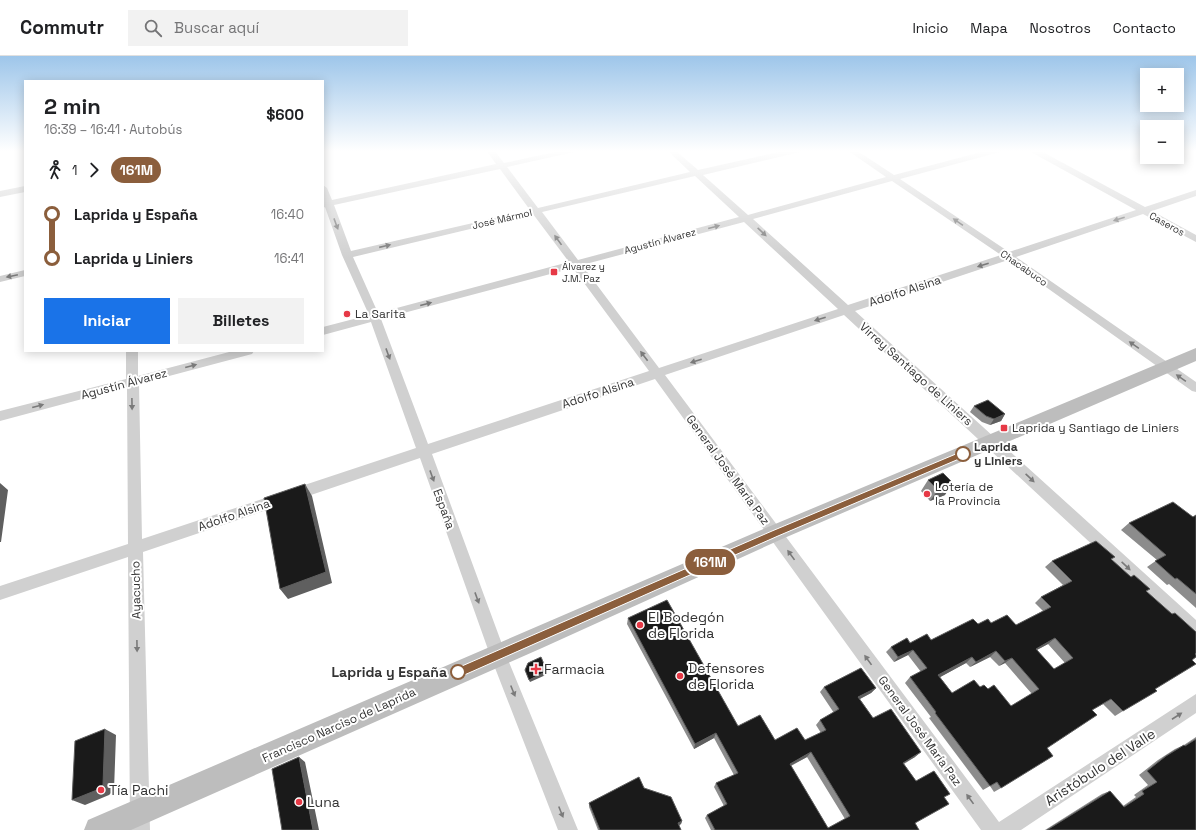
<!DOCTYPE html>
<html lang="es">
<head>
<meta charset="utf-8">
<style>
  :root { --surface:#fff; --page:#f2f2f2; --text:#202124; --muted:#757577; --line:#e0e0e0; --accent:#1a73e8 }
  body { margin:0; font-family:"Space Grotesk",sans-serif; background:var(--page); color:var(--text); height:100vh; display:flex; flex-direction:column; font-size:15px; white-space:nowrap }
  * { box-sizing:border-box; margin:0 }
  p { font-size:13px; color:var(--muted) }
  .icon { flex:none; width:22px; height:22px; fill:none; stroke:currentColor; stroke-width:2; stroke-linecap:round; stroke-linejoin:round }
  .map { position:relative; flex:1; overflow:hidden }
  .drawer { position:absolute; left:24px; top:24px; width:300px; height:272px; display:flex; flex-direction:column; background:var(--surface); border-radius:0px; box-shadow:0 2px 10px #0003 }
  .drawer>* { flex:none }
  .badge { padding:0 8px; border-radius:13px; font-size:14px; line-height:26px }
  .controls { position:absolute; left:1140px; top:12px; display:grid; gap:8px }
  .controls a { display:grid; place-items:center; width:44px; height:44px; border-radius:0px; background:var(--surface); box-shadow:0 2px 10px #0003; font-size:20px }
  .map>.badge { position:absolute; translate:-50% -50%; box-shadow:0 0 0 2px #fff }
  .legs { display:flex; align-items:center; gap:6px; height:44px; padding:0 20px; font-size:13px }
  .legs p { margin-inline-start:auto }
  .overview { display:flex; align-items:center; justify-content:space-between; height:68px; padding:0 20px }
  h1 { font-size:22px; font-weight:700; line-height:30px }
  .primary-button { display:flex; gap:8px; margin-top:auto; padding:8px 20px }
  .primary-button a { flex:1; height:46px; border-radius:0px; background:var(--accent); color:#fff; font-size:16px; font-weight:700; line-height:46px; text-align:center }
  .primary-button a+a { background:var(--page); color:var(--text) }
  ul { padding:0 20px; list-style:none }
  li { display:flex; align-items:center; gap:14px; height:44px; font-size:15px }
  li i { display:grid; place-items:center; width:6px; height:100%; margin:0 5px; background:currentColor }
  li i::after { content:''; width:10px; height:10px; margin:-5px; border:3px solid; border-radius:50%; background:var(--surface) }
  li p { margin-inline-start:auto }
  li:first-child i { background:linear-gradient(#0000 50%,currentColor 0) }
  li:last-child i { background:linear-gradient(currentColor 50%,#0000 0) }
  header { display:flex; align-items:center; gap:24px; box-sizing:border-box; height:56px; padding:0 20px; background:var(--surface); border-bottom:1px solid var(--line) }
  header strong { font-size:19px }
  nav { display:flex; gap:22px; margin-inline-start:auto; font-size:14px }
  .search { width:280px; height:36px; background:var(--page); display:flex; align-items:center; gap:10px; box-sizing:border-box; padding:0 14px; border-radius:0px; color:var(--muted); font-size:15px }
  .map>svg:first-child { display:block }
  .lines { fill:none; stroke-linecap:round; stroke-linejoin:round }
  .street { fill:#d0d0d0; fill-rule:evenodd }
  .secondary { fill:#bdbdbd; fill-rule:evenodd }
  .wall { fill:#8c8c8c; fill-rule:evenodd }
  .shaded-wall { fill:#5f5f5f }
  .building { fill:#1a1a1a; stroke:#5f5f5f; fill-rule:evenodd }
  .oneway { fill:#7a7a7a }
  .line-1 { fill:#8b5e3c; stroke:#fff }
  .poi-dot { fill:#e63946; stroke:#fff; stroke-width:1.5 }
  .stop-1-dot { fill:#fff; stroke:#8b5e3c; stroke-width:2 }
  .labels { text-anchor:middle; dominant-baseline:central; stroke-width:4; stroke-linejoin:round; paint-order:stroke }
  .far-street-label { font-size:10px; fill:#333; stroke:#fff }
  .far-poi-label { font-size:10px; fill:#333; stroke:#fff; text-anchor:start }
  .street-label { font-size:12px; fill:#333; stroke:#fff }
  .poi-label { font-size:12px; fill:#333; stroke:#fff; text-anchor:start }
  .stop-label { font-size:12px; font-weight:bold; fill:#333; stroke:#fff; text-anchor:start }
  .near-poi-label { font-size:14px; fill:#333; stroke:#fff; text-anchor:start }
  .near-stop-label { font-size:14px; font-weight:bold; fill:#333; stroke:#fff; text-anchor:end }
  .near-street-label { font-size:14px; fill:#333; stroke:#fff }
</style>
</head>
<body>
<header>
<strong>Commutr</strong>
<div class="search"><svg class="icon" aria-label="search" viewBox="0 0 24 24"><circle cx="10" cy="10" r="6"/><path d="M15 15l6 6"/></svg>Buscar aquí</div>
<nav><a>Inicio</a><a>Mapa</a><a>Nosotros</a><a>Contacto</a></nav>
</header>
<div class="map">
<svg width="1196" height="774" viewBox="0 0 1196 774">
  <rect width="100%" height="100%" fill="#fff"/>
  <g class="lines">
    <path class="street" d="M486,94H494L504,107L564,94H578L574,96L507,111L538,152L690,116L667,94H675L698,114L788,94H801L800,96L703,119L748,159L886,121L847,94H856L894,119L989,94H1001L1000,96L900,123L1009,196L1136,154L1031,96L1030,94H1039L1145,151L1196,134V140L1152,155L1196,179V186L1143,158L1016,201L1196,326V336L1192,335L1008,204L855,255L1196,564V582L1190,579L844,259L665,319L999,766L1196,638V657L1021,774H981L655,323L432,398L506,599L578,774H558L490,599L420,402L143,496L150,774H130L128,501L0,544V530L128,488L127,331L0,365V355L126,323V295H138V320L233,295H254L252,298L139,328L142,483L416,392L371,266L323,279V271L369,259L342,199L325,151L323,152V129L327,132L332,144L496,108ZM500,113L530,154L351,195L334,149ZM695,120L739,161L578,204L542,156ZM892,125L1001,199L848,249L753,163ZM533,158L569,206L378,257L353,201ZM744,166L838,253L659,312L582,209ZM573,212L649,315L428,388L381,263Z
      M25,130V136L0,141V135Z
      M25,214V220L0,226V220Z"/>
    <path class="secondary" d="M1196,292V305L782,483L542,592L131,774H84L88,764L768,471Z"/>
  </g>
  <path class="wall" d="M974,350L1005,358L1001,365L990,369L982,366L970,356Z
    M928,424L945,439L930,445L921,435Z
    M1196,459V552L1169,528L1167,529L1147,511L1157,504L1121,474L1129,467L1193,461Z
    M1112,504L1147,536L1195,598L1192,604L1155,633L1123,655L1115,660L1103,648L1092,654L1047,692L1001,732L994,736L990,730L983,734L929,662L931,661L905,627L910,621L921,616L908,599L894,606L886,596L891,591L910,587L931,584L978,568L991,567L1016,569L1043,555L1035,547L1041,541L1063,529L1045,511L1052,505ZM1048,588L1065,607L1054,613L1037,594ZM990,601L999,610L1005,607L1032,638L1011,650L988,633L980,631L952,637L940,621L966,607L970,611Z
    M628,562L738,670L775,684H805L821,677L816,669L820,664L834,657L820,636L824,631L876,632L871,637L860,643L873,662L915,701L904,708L916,725L944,741L915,767L919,774H711L705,762L707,759L724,750L714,731L716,727L734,719L714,682L694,693L627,568ZM807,701L845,763L828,772L791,710Z
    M1196,681V774H1045L1102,738L1110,735L1123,750L1136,741L1134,739L1148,729L1139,719L1158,704L1175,693L1184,689Z
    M644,732L682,765L681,768L679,769L681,774H598L589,751V747Z"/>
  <path class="shaded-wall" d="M1005,358L1001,365L990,369L994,363Z
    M0,427L8,434L1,486H0Z
    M953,427L945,439L930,445L938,434Z
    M305,428L312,440L332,527L288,543L280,533Z
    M1055,582L1048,588L1029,598L1036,593Z
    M913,594L908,599L894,606L898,601Z
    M996,595L990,601L970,611L976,606Z
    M972,601L966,607L933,625L938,619Z
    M1012,602L1005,607L999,610L1005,605Z
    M547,615L548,618L530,626L529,624Z
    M876,632L871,637L854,646L858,641Z
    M105,673L116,679L114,734L109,739L85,749L72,744Z
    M716,677L714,682L694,693L695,688Z
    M811,696L807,701L786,712L790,708Z
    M921,696L915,701L897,711L903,707Z
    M299,701L305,706L319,774H313Z
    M682,765L681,768L676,771L678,767Z"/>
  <path class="building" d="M988,344L1005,358L994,363L986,360L974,350Z
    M943,417L953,427L938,434L928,424Z
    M305,428L326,516L280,533L264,442Z
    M1173,446L1193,461L1196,459V538L1177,522L1175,523L1155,505L1166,499L1129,467Z
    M1096,485L1115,501L1111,503L1131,521L1134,519L1150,533L1146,535L1172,558L1175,557L1196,576V597L1195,598L1196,599V601L1192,604L1196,608L1155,633L1157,635L1123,655L1111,643L1092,654L1097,659L1047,692L1053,700L1001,732L997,726L990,730L935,657L936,656L910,621L927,612L913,594L898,601L891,591L907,582L910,587L927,578L931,584L973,563L978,568L988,563L991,567L1007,559L1016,569L1051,551L1041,541L1072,525L1052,505ZM1055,582L1073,602L1054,613L1036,593ZM996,595L1005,605L1012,602L1039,633L1011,650L994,629L988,633L984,629L980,631L974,624L952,637L938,619L972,601L976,606Z
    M667,544L738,670L760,659L775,684L797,672L805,684L826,674L820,664L839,653L824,631L861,612L876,632L858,641L873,662L891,653L921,696L903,707L916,725L934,715L950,738L944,741L949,748L915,767L919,774H715L707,759L727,748L716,727L738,717L716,677L695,688L628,562ZM811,696L850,760L828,772L790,708Z
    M541,601L547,615L529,624L525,614L528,607Z
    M105,673L103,729L97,734L72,744L75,685Z
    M1196,683V774H1047L1110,735L1124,751L1144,738L1142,735L1157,726L1147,715L1166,700L1184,689L1185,690Z
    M299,701L313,774H282L272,713Z
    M639,721L644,732L671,741L682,765L678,767L681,774H600L589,747Z"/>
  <defs><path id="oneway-solid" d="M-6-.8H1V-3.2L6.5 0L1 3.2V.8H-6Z"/></defs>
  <g class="oneway">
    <use href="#oneway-solid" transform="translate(1119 163) rotate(162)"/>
    <use href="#oneway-solid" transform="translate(958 166) rotate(-146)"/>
    <use href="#oneway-solid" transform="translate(336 168) rotate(70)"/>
    <use href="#oneway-solid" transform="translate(714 171) rotate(-15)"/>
    <use href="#oneway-solid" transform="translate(762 176) rotate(43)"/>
    <use href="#oneway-solid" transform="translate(558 184) rotate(-126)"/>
    <use href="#oneway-solid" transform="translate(385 190) rotate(-13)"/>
    <use href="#oneway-solid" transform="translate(983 209) rotate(162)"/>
    <use href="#oneway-solid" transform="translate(12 220) rotate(168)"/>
    <use href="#oneway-solid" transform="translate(426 248) rotate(-15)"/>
    <use href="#oneway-solid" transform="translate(820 263) rotate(162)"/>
    <use href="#oneway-solid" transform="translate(1134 289) rotate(-145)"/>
    <use href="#oneway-solid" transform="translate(388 298) rotate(70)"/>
    <use href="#oneway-solid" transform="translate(644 300) rotate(-127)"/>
    <use href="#oneway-solid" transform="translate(696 305) rotate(162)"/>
    <use href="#oneway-solid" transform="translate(191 310) rotate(-15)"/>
    <use href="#oneway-solid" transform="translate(1181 322) rotate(-145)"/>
    <use href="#oneway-solid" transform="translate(132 348) rotate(89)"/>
    <use href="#oneway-solid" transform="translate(38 350) rotate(-15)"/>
    <use href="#oneway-solid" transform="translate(432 420) rotate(70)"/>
    <use href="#oneway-solid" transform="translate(1030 422) rotate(43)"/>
    <use href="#oneway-solid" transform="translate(791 499) rotate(-126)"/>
    <use href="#oneway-solid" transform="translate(1126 510) rotate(43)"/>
    <use href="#oneway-solid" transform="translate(477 542) rotate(70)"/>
    <use href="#oneway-solid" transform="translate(137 590) rotate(89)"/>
    <use href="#oneway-solid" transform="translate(868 604) rotate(-126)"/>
    <use href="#oneway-solid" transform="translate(513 635) rotate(68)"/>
    <use href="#oneway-solid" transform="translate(1177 660) rotate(-33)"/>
    <use href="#oneway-solid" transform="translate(970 743) rotate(-126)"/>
    <use href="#oneway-solid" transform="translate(561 756) rotate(68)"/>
  </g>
  <linearGradient id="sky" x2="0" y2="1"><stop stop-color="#9ec6ea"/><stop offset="0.47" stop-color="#fff"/><stop offset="1" stop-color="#fff" stop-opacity="0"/></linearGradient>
  <rect width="1196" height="202" fill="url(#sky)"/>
  <path class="line-1" d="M963,395L966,396V400L778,480L462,620L458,621L455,620L453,616L455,613L772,475Z"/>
  <g class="poi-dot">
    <rect x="550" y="212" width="8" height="8" rx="2"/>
    <circle cx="347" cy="258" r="4"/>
    <rect x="1000" y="368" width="8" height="8" rx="2"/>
    <circle cx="927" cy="438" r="4"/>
    <circle cx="640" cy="569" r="4"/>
    <path d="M534 607h4v4h4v4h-4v4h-4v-4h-4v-4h4z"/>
    <circle cx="680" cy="620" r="4"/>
    <circle cx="101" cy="734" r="4"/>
    <circle cx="299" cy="746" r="4"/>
  </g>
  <g class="stop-1-dot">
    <circle cx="963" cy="398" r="7"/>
    <circle cx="458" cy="616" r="7"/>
  </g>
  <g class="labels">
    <g class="far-street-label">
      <text transform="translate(502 163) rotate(-13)">José Mármol</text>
      <text transform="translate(1167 168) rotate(29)">Caseros</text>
      <text transform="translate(660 185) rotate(-15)">Agustín Álvarez</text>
      <text transform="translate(1024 212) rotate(35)">Chacabuco</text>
    </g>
    <g class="far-poi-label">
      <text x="562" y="210">Álvarez y<tspan x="562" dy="12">J.M. Paz</tspan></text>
    </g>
    <g class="street-label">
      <text transform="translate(905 235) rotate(-18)">Adolfo Alsina</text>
      <text transform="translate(916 318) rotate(42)">Virrey Santiago de Liniers</text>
      <text transform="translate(124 328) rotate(-15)">Agustín Álvarez</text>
      <text transform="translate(598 337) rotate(-18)">Adolfo Alsina</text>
      <text transform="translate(728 414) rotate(54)">General José María Paz</text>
      <text transform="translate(444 453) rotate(70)">España</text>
      <text transform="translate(234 459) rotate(-19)">Adolfo Alsina</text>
      <text transform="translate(136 534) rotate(-91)">Ayacucho</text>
      <text transform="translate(339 669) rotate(-24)">Francisco Narciso de Laprida</text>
      <text transform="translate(920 675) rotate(54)">General José María Paz</text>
    </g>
    <g class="poi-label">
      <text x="355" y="258">La Sarita</text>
      <text x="1012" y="372">Laprida y Santiago de Liniers</text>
      <text x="935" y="431">Lotería de<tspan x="935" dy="14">la Provincia</tspan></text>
    </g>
    <g class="stop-label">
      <text x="974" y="391">Laprida<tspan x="974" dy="14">y Liniers</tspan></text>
    </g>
    <g class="near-poi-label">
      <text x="648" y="561">El Bodegón<tspan x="648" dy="16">de Florida</tspan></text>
      <text x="688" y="612">Defensores<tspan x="688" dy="16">de Florida</tspan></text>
      <text x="544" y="613">Farmacia</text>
      <text x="109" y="734">Tía Pachi</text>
      <text x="307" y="746">Luna</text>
    </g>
    <g class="near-stop-label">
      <text x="447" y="616">Laprida y España</text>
    </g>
    <g class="near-street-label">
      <text transform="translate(1100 711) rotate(-33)">Aristóbulo del Valle</text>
    </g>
  </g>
</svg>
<div class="controls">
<a>+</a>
<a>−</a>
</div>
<b class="badge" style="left:710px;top:506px;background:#8b5e3c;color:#fff">161M</b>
<section class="drawer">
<div class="overview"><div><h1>2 min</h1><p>16:39 – 16:41 · Autobús</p></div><b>$600</b></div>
<div class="legs"><svg class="icon" aria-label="walk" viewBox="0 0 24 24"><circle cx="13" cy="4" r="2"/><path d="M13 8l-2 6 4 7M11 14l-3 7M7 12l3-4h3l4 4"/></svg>1<svg class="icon" aria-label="forward" viewBox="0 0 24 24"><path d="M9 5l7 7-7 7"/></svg><b class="badge" style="background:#8b5e3c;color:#fff">161M</b></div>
<ul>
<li><i style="color:#8b5e3c"></i><b>Laprida y España</b><p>16:40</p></li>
<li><i style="color:#8b5e3c"></i><b>Laprida y Liniers</b><p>16:41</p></li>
</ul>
<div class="primary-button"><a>Iniciar</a><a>Billetes</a></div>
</section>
</div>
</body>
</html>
